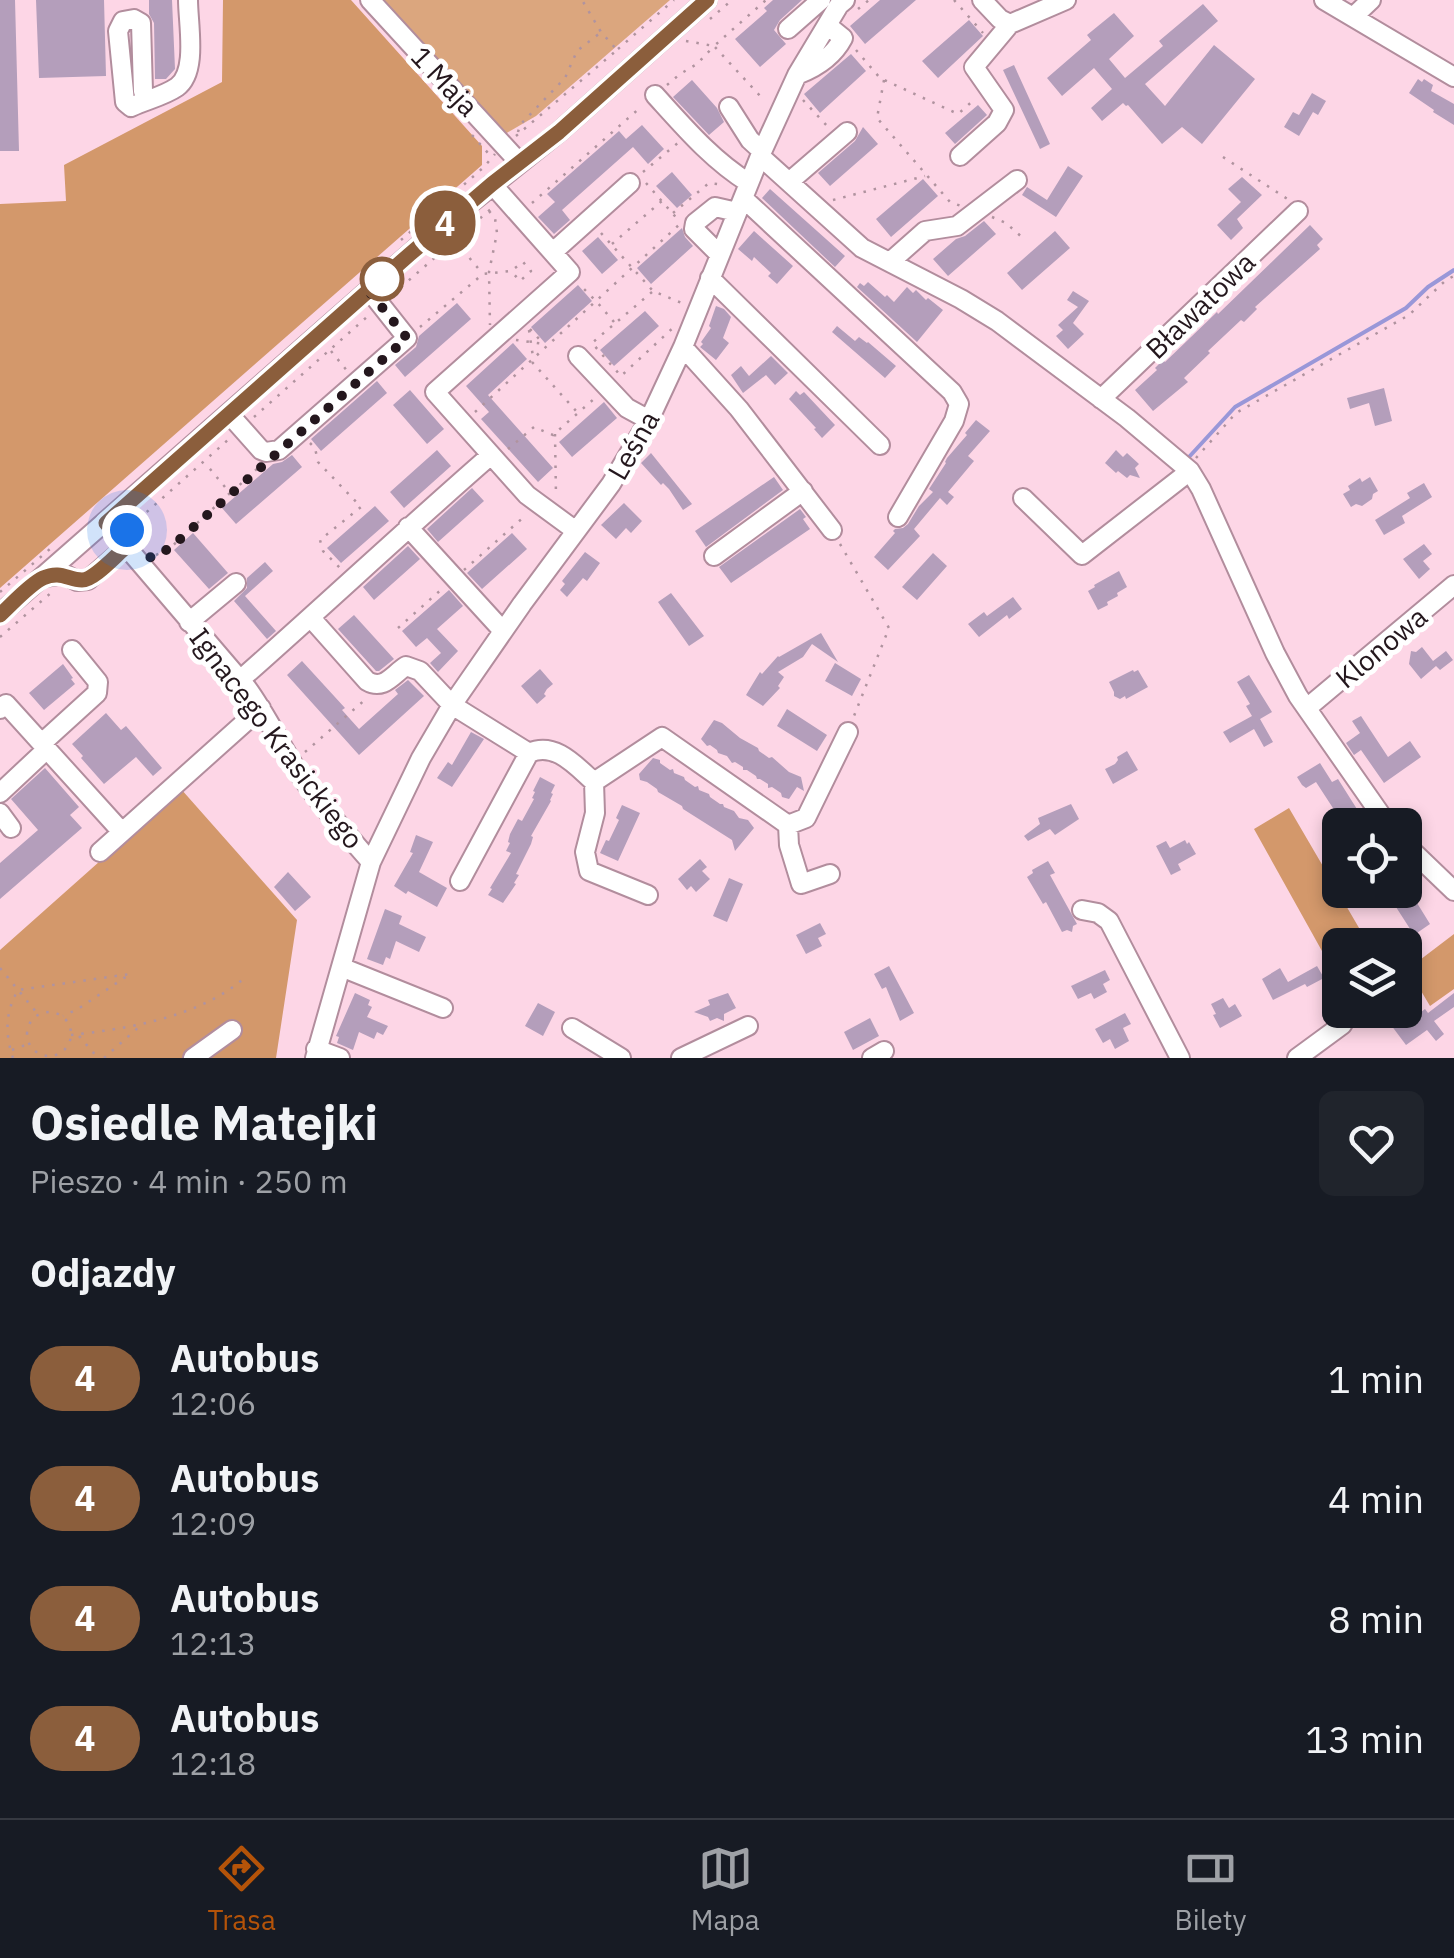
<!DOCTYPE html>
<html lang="pl">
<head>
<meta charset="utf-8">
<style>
  :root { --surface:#171b24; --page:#20242c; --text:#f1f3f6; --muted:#9ea1a6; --line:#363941; --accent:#b45309 }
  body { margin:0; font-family:"IBM Plex Sans",sans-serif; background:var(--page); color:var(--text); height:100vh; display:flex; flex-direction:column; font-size:38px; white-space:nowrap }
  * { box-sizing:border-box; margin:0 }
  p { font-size:32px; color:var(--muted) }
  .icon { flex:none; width:55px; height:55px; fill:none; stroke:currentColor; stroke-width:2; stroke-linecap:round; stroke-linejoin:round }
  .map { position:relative; height:1058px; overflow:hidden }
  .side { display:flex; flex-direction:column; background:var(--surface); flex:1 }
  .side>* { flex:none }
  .badge { padding:0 20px; border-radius:32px; font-size:35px; line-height:65px }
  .controls { position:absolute; left:1322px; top:808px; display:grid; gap:20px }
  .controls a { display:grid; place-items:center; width:100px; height:100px; border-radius:15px; background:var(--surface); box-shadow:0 5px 15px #0003; font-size:50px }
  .you { position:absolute; width:50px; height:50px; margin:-25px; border:8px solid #fff; border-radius:50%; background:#1a73e8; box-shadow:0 0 0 15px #1a73e833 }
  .map>.badge { position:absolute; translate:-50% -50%; box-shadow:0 0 0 5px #fff }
  h2 { padding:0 30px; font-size:38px; line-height:90px }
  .round { display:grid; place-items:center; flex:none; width:105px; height:105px; border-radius:15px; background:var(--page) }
  .headline { display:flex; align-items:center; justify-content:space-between; height:170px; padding:0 30px }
  h1 { font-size:48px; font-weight:800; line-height:75px }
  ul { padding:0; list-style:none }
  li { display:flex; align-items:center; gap:30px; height:120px; padding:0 30px }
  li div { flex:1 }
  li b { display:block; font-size:38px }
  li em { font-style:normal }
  li .badge { min-width:110px; font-weight:700; text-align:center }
  .menu { display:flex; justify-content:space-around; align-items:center; height:140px; border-top:2px solid var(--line); background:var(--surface); font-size:28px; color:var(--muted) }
  .menu a { display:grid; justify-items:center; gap:5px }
  .menu .active { color:var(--accent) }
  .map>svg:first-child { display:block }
  .green { fill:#dba67e }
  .forest { fill:#d3986b }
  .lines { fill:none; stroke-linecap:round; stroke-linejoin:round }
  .stream { stroke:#9997d8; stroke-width:4 }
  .building { fill:#b49ebb }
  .minor-casing { stroke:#b28d9d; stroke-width:22 }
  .path { stroke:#b0939f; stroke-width:2.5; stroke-dasharray:2.5 8; stroke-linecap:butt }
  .minor { stroke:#fff; stroke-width:18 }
  .line-casing { stroke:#fff; stroke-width:22 }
  .line { stroke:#8b5e3c; stroke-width:15 }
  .walk { stroke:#24171d; stroke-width:10; stroke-dasharray:0 18 }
  .stop-dot { fill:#fff; stroke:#8b5e3c; stroke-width:5 }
  .labels { text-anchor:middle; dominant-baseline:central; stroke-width:10; stroke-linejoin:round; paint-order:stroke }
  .street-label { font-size:28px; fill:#24171d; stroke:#fff }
</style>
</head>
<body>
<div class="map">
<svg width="1454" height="1058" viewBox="0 0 1454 1058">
  <rect width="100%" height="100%" fill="#fdd6e6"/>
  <path class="green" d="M382,0H670L536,116L505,134Z"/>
  <path class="forest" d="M223,0H351L482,146V165L0,588V204L66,201L64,165L222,82Z
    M181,789L297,920L276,1058H0V950Z
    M1289,808L1369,945H1340V957L1327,960L1254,829Z
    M1454,934V989L1430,1006L1408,969Z"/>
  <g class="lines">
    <path class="stream" d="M1189,457L1235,407L1406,308L1428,287L1454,270"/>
  </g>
  <path class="building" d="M0,0H15L19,151H0Z
    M36,0H104L106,76L39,78Z
    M149,0H172L175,69L166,79H155L154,23L149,14Z
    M773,0H802L780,20L774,30L786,44L760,67L735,39L767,11L764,8Z
    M880,0H916L865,44L850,26Z
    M1203,4L1218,21L1145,84L1165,106L1214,45L1255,79L1202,144L1182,127L1162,144L1128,105L1126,106L1123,103L1102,121L1091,108L1112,89L1094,68L1062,96L1047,78L1091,40L1087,35L1114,13L1134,36L1109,59L1125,78L1163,46L1159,41Z
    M969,20L983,36L938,78L922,61Z
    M851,54L866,71L820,113L804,94Z
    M1014,65L1050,144L1040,149L1003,70Z
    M1418,79L1422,82L1424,79L1433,85L1431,91L1454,104V125L1433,112L1434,110L1409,93Z
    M692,80L717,108L724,122L709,135L673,97Z
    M1312,93L1326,101L1318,115L1313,112L1299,136L1284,127L1293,112L1299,115Z
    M978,105L987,115L955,144L945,133Z
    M642,125L664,149L648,164L633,147L562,210L570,220L554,234L538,217L555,202L547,194L619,131L626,139Z
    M863,127L878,144L830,186L818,173L855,141Z
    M1068,166L1083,176L1056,217L1022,195L1027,187L1047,200Z
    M672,172L692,195L677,208L656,186Z
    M1242,177L1262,195L1237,219L1243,228L1231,240L1217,225L1241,202L1228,189Z
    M923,179L938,196L891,237L876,219Z
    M770,189L845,256L835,267L762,198Z
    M984,221L996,234L948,276L933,259L956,239L965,236Z
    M1310,225L1323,239L1317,245L1320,249L1255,307L1257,309L1244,322L1241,320L1208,351L1210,353L1184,378L1188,382L1153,411L1135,390L1157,370L1155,368L1163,360L1165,362L1217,312L1218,314Z
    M682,228L685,237L693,246L651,284L637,268Z
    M754,231L793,266L777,284L768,276L771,273L754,257L752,261L738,249Z
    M1055,231L1070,248L1022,290L1007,273Z
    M598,237L618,260L602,274L582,251Z
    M868,282L885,297L887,295L894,302L907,287L913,293L916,290L926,300L928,298L943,310L917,342L857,287L860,283L864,286Z
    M578,285L592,301L545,343L531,327Z
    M1073,291L1089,301L1073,323L1084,334L1068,349L1056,336L1063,330L1058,325L1078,307L1067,300Z
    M457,303L471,319L405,377L395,365L416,347L419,336Z
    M716,306L724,309L731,317L723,338L729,343L716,360L700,347L703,344L701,342L711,328L709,326Z
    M645,311L659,326L614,366L600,350Z
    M837,326L855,341L859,337L867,343L868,342L896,366L885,378L832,332Z
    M513,343L527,359L488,395L553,468L538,482L481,419L489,412L466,386Z
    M771,356L788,373L775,385L766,375L743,393L731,375L741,366L749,376Z
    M377,381L387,393L321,451L311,439Z
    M1384,388L1392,421L1375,426L1369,403L1350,409L1347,398Z
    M410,390L444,429L427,444L393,405Z
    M796,391L800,395L804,392L835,425L822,438L814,429L816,428L789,399Z
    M604,402L617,418L572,457L559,442Z
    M976,420L990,431L968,456L974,461L948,492L954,497L947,505L940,498L914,529L920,536L888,570L874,557L895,533L893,531L895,529L903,528L908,524L919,506L933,492L929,489L946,463L945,462L947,458L967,435L965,433Z
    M437,450L451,466L404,508L390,492Z
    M1116,450L1123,457L1127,453L1139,464L1135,468L1140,478L1130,475L1127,478L1118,471L1116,473L1105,463Z
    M651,453L692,504L683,510L669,489L663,483L661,485L641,463Z
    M292,455L302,467L236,524L222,508L273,464L282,462Z
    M774,477L783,490L706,547L695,531Z
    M1370,477L1378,491L1373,494L1372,499L1362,506L1356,504L1351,507L1343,494L1350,490L1348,486L1360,478L1362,482Z
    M1424,483L1432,497L1402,516L1405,523L1384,535L1375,520L1410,498L1407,493Z
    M472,488L484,501L438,542L427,529Z
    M624,503L642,521L631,533L626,528L616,539L601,525Z
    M375,506L389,521L341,563L327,548Z
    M800,509L806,517L803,519L810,529L731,583L719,567Z
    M193,533L228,573L209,589L174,550Z
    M512,533L527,549L482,589L467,573Z
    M1424,544L1432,554L1423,561L1430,569L1419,579L1403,559Z
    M408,546L420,559L374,600L363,587Z
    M585,552L600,563L587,581L583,578L567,597L560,590L565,584L562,581Z
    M933,553L947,566L917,600L902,587Z
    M265,562L273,571L245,596L276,631L267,639L234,601L247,588V578Z
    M1119,571L1127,587L1117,593L1118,596L1107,602L1108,605L1098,610L1088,591L1095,587L1094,585Z
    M449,590L463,606L437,629L458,651L438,672L430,663L441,653L427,638L416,647L402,631Z
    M671,593L704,636L689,646L658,602Z
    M1013,597L1022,609L1009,619L1007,615L979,637L968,624L984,612L987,616Z
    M354,615L394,659L379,671H376L338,629Z
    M821,633L838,662L812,644L803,657L778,672L784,677L778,686L780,688L763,706L746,695L760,672L762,674L778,656L779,657Z
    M1422,647L1433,661L1446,651L1453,660L1440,670L1436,666L1421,679L1409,664L1411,651L1416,652Z
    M302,661L345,708L342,710L359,729L398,694L395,690L408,680L424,696L359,755L287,675Z
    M835,663L861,679L852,696L825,681Z
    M63,664L73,678L71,679L75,684L44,710L29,693Z
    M540,669L553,684L547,689L544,694L546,696L537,704L521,686Z
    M1133,670L1134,672L1138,670L1148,687L1126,699L1125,696L1120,699L1114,696V692L1109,682Z
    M1249,675L1272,712L1260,719L1273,742L1264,747L1254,729L1230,743L1223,732L1252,716L1246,706L1250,704L1237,682Z
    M787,709L827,735L817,751L777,726Z
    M106,713L121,730L126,726L162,768L153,776L136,757L104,784L81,758L83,756L72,744Z
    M1361,716L1388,757L1410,741L1421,757L1384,783L1361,750L1354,755L1346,743L1360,733L1352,721Z
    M714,720L722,723L740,738L758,748L759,751L769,758L772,757L789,772L801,777L804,791L797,787L789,799L782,797L781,793L772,787L768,788V784L760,779H757L756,776L747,770H743V767L735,762L732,763L727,756L718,753L717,750L710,745L707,746L701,739Z
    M471,732L484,739L452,787L437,778L448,762L452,765Z
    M1127,751L1138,770L1113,784L1105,769L1115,764L1118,760L1117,757Z
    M653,758L660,760V763L670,770L673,769L674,773L684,777L685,780L695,787L698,786L699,790L709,794L710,797L720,804H723L724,807L734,811L739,818L748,820L754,828L735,851L732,840L683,809L682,806L658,792L657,789L647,782L640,780L639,774Z
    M1320,763L1332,782L1338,779L1367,825H1344L1316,782L1306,788L1302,785L1297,777Z
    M45,768L79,807L70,815L82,828L0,899V863L38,830L11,799Z
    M540,777L555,785L551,793L553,794L550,800L551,801L531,836L533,837L531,844L516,874L519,875L514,883L516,884L503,903L488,895L492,889L490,888L511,853L506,851L510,843L508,842L510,834L518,819L522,821L534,799L532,798L535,792L533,791Z
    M1071,804L1079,819L1055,835L1050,829L1028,841L1024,836L1040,824L1038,818Z
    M622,805L640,813L618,861L600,853L606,840L609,841L619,820L616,818Z
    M416,835L433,842L419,872L447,888L437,907L408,891L406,894L394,886L413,853L410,852Z
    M1185,840L1187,844L1189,842L1196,854L1178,864L1181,870L1171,875L1156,846L1166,841L1170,848Z
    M700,859L707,867L702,871L710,879L696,892L691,886L687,890L678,879Z
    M1048,861L1055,873L1050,875L1077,924L1073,926L1072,932L1067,930L1062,932L1046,902L1043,904L1027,877L1033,873L1032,870Z
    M288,872L311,897L295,911L274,887Z
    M729,878L743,884L727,922L713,916Z
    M1385,890H1409L1430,924L1414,935Z
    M385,909L402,916L399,924L426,937L419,952L396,941L390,959L386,957L383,965L367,959Z
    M820,923L826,934L818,938L822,946L806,954L796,935Z
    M889,966L914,1013L900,1021L886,987L882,989L874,974Z
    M1317,966L1324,978L1307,987L1305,984L1273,1000L1262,979L1280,968L1288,982Z
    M1105,970L1110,980L1103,984L1107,992L1094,999L1091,993L1078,999L1071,986Z
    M355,993L370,1000L368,1005L372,1007L367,1017L388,1026L383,1035L377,1032L374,1039L359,1032L353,1050L337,1043L339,1037L336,1036Z
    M728,993L736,1008L724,1014V1021L717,1018L710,1021L708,1017L694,1012L710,1005L708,1000Z
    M1454,993V1007L1434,1021L1444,1034L1436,1041L1427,1030L1406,1045L1391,1025L1399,1019L1404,1025L1425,1009L1428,1013Z
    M1223,998L1229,1008L1235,1004L1242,1016L1220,1028L1213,1015L1216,1014L1211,1004Z
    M538,1003L555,1012L543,1036L525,1026Z
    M1125,1013L1131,1024L1123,1028L1129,1041L1115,1049L1110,1039L1103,1043L1095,1029Z
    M870,1018L879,1036L853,1050L844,1032Z"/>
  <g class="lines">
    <g class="minor-casing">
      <path id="minor" d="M370,0L519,162
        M982,0L1000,19L1010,24L1066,0
        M1324,0L1454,77
        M1353,17L1371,0
        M788,29L821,0
        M799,74C817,67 834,55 843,38L827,25
        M655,95C684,127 712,160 749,183
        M146,100L143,91L141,23L134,19L123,21L118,31L125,102L131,107C146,100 164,96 177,87C198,72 188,24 188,0
        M729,107L750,140L762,151
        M760,156L862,248L961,299L997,321L1127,418L1190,471L1201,489L1275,653L1298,696L1388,825
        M960,156L997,123L1004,110L974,67L1010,24
        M789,182L847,132
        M492,184L570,272L435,392L527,495L576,531
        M743,198L952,392L959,404L954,421L898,517
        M553,252L630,183
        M720,255L694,229L695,223L715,207L737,212
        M890,262L925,231L957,226L1017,180
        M710,278L880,445
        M683,347L739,409L832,530
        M578,356L627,408L649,420
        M1101,399L1298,211
        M229,414L261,450L266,452L279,450L407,338L369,290
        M1023,498L1082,555L1190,471
        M106,523L247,688C266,714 279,742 296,769C318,802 345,832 371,862
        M408,527L503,631
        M714,556L803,491
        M46,577L64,574L77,581L88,580L126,547
        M0,614L437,230L559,132L707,0
        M311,618L367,681C384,691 393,674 406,666L420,671L452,705L529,753C555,741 576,766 594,782L662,737L788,825L806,818L848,732
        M189,622L236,583
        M240,680C324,606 406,529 491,455
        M1307,708L1454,585
        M0,709L6,704L121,831
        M42,743L97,693L98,682L72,650
        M594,782L595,813L585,852L589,871L648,895
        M0,793L47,749
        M0,813L11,828
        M788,825L789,845L801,884L830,874
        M1405,844L1454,891
        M100,852L261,708
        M460,881L529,753
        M1082,910L1098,913L1109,921L1180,1058
        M341,967L443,1008
        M572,1028L621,1058
        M316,1049L340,1058
        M193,1058L232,1030
        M315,1058L371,862L421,758L452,705L522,604L611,484L649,420L683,347L760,156L797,75L839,5L845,0
        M681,1058L748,1026
        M872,1058L884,1051
        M1297,1058L1342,1025L1349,1013"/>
    </g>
    <path class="path" d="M954,0L983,33
      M858,9L869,0
      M710,19L732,0
      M686,41L714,46L766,0
      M618,49L674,0
      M856,50L880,78L958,114L976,98
      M884,80L877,118L950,202L961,206
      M667,85L680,74L697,64L714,46L762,98
      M803,100L828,127
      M518,132L520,125L565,78L577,51L600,33
      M472,135L488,153V156
      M516,136L617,50L601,32L582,0
      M1223,157L1289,200
      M643,172L679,142
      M646,183L680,222
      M833,200L925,176
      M532,203L642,106
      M489,211L495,218L497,233L489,272L490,325
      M673,213L709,183L724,185
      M992,217L1006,223L1024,239
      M601,233L653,291L684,304
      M401,240L484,167L495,154
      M456,242L483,274
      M612,244L663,200
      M652,292L592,343L621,376L675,326
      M393,294L492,208
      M614,322L596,301L680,224
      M420,327L483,274L511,271L523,262L531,271L520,281L511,271
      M530,329L541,341
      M529,330L533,357
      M516,340L544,344
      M331,351L348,372
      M532,362L577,412
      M475,412L596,301L580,285
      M254,417L368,316
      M555,434L556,496
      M310,443L315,448L318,462L361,507L320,540L323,551L340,568
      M508,449L534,427L553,435L595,398
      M1196,458L1236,413L1409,315L1446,280L1454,276
      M232,492L259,467
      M131,526L229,439
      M840,544L889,628L854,716
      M156,555L169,549L230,493L205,463
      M464,570L526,515
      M0,592L50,549
      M398,628L443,588
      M0,637L52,592
      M305,752L367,698
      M0,968L37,1013
      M27 1034a22 22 0 1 1 44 0a22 22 0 1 1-44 0Z
      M71,1035C127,1029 198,1017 242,980
      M79,1036L98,1058
      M12,1050L28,1044
      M13,1058C5,1034 5,1012 18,990L130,974L78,1009L63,1016
      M104,1058L140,1026"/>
    <use href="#minor" class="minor"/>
  </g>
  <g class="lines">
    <g class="line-casing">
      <path id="line" d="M0,615C12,604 30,584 43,578C61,570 68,580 82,580C94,580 116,555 126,547L106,523L410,254L492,184L559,132L707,0"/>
    </g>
    <use href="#line" class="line"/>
    <path class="walk" d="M127,530L151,558L170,548L407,338L368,290L383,277L382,279"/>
  </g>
  <circle class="stop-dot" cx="382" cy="279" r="20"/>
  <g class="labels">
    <g class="street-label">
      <text transform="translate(445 81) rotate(47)">1 Maja</text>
      <text transform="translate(1200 305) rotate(-44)">Bławatowa</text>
      <text transform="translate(633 445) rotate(-60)">Leśna</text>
      <text transform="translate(1381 647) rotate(-40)">Klonowa</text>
      <text transform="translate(277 738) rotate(53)">Ignacego Krasickiego</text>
    </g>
  </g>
</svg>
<div class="controls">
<a><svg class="icon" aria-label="locate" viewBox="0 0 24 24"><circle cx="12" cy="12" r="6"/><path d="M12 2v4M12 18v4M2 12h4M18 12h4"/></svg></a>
<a><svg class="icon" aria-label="layers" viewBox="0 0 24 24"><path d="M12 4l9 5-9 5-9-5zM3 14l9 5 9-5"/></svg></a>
</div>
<div class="you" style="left:127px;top:530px"></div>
<b class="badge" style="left:445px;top:223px;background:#8b5e3c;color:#fff">4</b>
</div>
<section class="side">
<div class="headline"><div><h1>Osiedle Matejki</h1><p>Pieszo · 4 min · 250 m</p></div><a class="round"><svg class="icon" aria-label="heart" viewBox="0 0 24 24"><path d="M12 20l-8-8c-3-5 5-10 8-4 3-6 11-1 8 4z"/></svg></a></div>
<h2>Odjazdy</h2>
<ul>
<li><span class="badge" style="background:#8b5e3c;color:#fff">4</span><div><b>Autobus</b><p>12:06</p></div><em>1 min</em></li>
<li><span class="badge" style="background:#8b5e3c;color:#fff">4</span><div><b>Autobus</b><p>12:09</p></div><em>4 min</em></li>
<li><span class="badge" style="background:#8b5e3c;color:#fff">4</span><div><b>Autobus</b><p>12:13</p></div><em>8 min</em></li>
<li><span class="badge" style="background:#8b5e3c;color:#fff">4</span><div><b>Autobus</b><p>12:18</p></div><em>13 min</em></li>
</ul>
</section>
<nav class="menu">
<a class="active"><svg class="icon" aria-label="directions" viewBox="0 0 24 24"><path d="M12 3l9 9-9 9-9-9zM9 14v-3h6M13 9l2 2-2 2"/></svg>Trasa</a>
<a><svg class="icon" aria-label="map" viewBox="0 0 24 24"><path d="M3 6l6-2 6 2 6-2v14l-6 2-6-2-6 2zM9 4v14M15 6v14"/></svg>Mapa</a>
<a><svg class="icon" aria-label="tickets" viewBox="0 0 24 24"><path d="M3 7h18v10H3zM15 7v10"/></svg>Bilety</a>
</nav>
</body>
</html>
